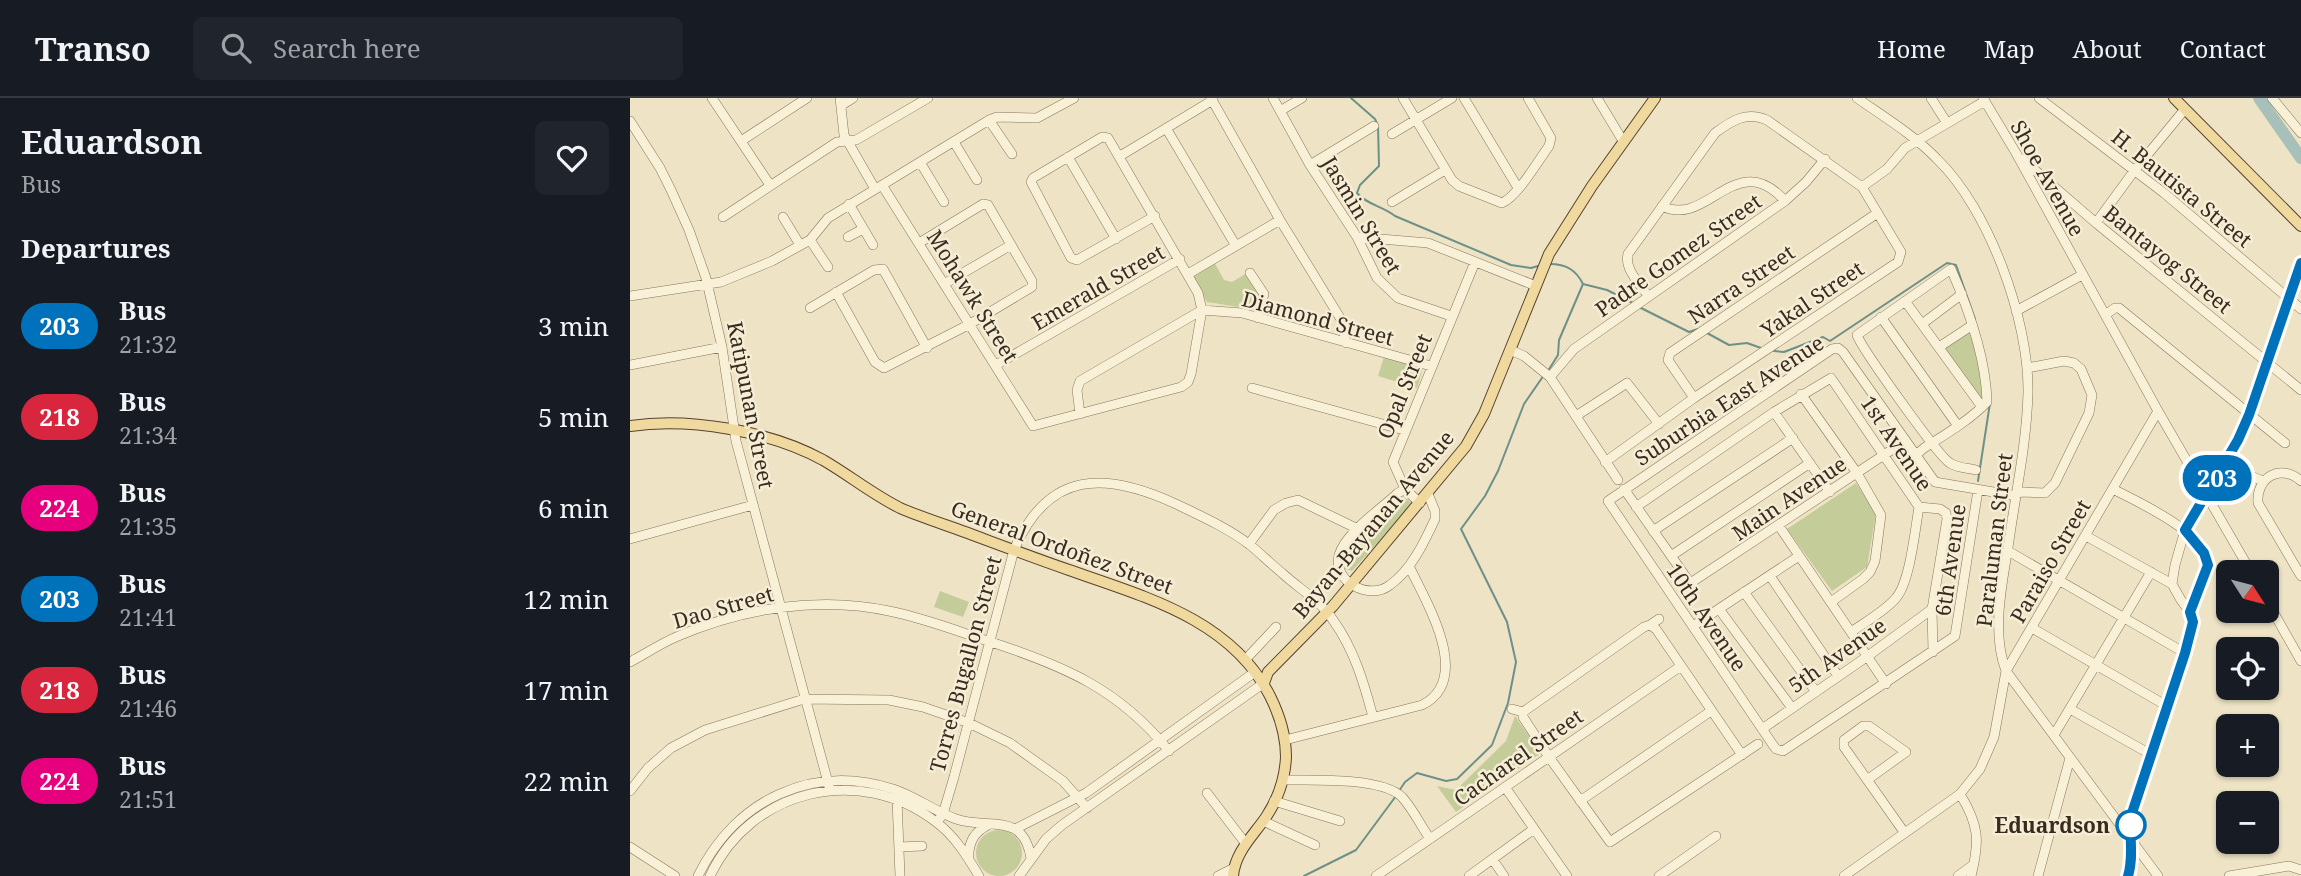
<!DOCTYPE html>
<html lang="en">
<head>
<meta charset="utf-8">
<style>
  :root { --surface:#171b24; --page:#20242c; --text:#f1f3f6; --muted:#9ea1a6; --line:#363941 }
  body { margin:0; font-family:"Noto Serif",serif; background:var(--page); color:var(--text); height:100vh; display:flex; flex-direction:column; font-size:26px; white-space:nowrap }
  * { box-sizing:border-box; margin:0 }
  p { font-size:23px; color:var(--muted) }
  .icon { flex:none; width:38px; height:38px; fill:none; stroke:currentColor; stroke-width:2; stroke-linecap:round; stroke-linejoin:round }
  .map { position:relative; flex:1; overflow:hidden }
  .panel { display:flex; flex-direction:column; background:var(--surface); width:630px }
  .panel>* { flex:none }
  .badge { padding:0 14px; border-radius:23px; font-size:24px; line-height:46px }
  .needle { width:46px; rotate:126deg }
  .buttons { position:absolute; left:1586px; top:462px; display:grid; gap:14px }
  .buttons a { display:grid; place-items:center; width:63px; height:63px; border-radius:10px; background:var(--surface); box-shadow:0 2px 5px #0004; font-size:35px }
  .map>.badge { position:absolute; translate:-50% -50%; box-shadow:0 0 0 4px #fff }
  h2 { padding:0 21px; font-size:26px; line-height:63px }
  .round { display:grid; place-items:center; flex:none; width:74px; height:74px; border-radius:10px; background:var(--page) }
  .headline { display:flex; align-items:center; justify-content:space-between; height:119px; padding:0 21px }
  h1 { font-size:33px; font-weight:700; line-height:52px }
  ul { padding:0; list-style:none }
  li { display:flex; align-items:center; gap:21px; height:91px; padding:0 21px }
  li div { flex:1 }
  li b { display:block; font-size:26px }
  li em { font-style:normal }
  li .badge { min-width:77px; font-weight:700; text-align:center }
  header { display:flex; align-items:center; gap:42px; box-sizing:border-box; height:98px; padding:0 35px; background:var(--surface); border-bottom:2px solid var(--line) }
  header strong { font-size:33px }
  nav { display:flex; gap:38px; margin-inline-start:auto; font-size:24px }
  .search { width:490px; height:63px; background:var(--page); display:flex; align-items:center; gap:18px; box-sizing:border-box; padding:0 24px; border-radius:10px; color:var(--muted); font-size:26px }
  main { display:flex; flex:1; min-height:0 }
  .map>svg:first-child { display:block }
  .green { fill:#c4cc99 }
  .lines { fill:none; stroke-linecap:round; stroke-linejoin:round }
  .stream { stroke:#6d9088; stroke-width:2 }
  .river { stroke:#a7c1ba; stroke-width:12 }
  .minor-casing { stroke:#89755b; stroke-width:10 }
  .major-casing { stroke:#57432f; stroke-width:12 }
  .minor { stroke:#f9f0d8; stroke-width:9 }
  .major { stroke:#f0d99e; stroke-width:10 }
  .line-casing { stroke:#fff; stroke-width:16 }
  .line { stroke:#0072bc; stroke-width:10 }
  .stop-dot { fill:#fff; stroke:#0072bc; stroke-width:3.5 }
  .labels { text-anchor:middle; dominant-baseline:central; stroke-width:5; stroke-linejoin:round; paint-order:stroke }
  .street-label { font-size:21px; fill:#392c1f; stroke:#f5edd5 }
  .stop-label { font-size:21px; font-weight:bold; fill:#392c1f; stroke:#f5edd5; text-anchor:end }
</style>
</head>
<body>
<header>
<strong>Transo</strong>
<div class="search"><svg class="icon" aria-label="search" viewBox="0 0 24 24"><circle cx="10" cy="10" r="6"/><path d="M15 15l6 6"/></svg>Search here</div>
<nav><a>Home</a><a>Map</a><a>About</a><a>Contact</a></nav>
</header>
<main>
<section class="panel">
<div class="headline"><div><h1>Eduardson</h1><p>Bus</p></div><a class="round"><svg class="icon" aria-label="heart" viewBox="0 0 24 24"><path d="M12 20l-8-8c-3-5 5-10 8-4 3-6 11-1 8 4z"/></svg></a></div>
<h2>Departures</h2>
<ul>
<li><span class="badge" style="background:#0072bc;color:#fff">203</span><div><b>Bus</b><p>21:32</p></div><em>3 min</em></li>
<li><span class="badge" style="background:#d7263d;color:#fff">218</span><div><b>Bus</b><p>21:34</p></div><em>5 min</em></li>
<li><span class="badge" style="background:#e6007e;color:#fff">224</span><div><b>Bus</b><p>21:35</p></div><em>6 min</em></li>
<li><span class="badge" style="background:#0072bc;color:#fff">203</span><div><b>Bus</b><p>21:41</p></div><em>12 min</em></li>
<li><span class="badge" style="background:#d7263d;color:#fff">218</span><div><b>Bus</b><p>21:46</p></div><em>17 min</em></li>
<li><span class="badge" style="background:#e6007e;color:#fff">224</span><div><b>Bus</b><p>21:51</p></div><em>22 min</em></li>
</ul>
</section>
<div class="map">
<svg width="1671" height="778" viewBox="0 0 1671 778">
  <rect width="100%" height="100%" fill="#eee3c5"/>
  <path class="green" d="M583,162L594,182L602,184L617,175L630,197L627,212L577,204L560,176Z
    M1340,232L1354,285L1353,306L1311,250Z
    M754,259L793,270L787,290L748,278Z
    M1226,385L1246,415L1237,469L1202,493L1157,431Z
    M771,396L783,406L722,473L715,471L714,453L729,433Z
    M310,493L339,504L333,519L304,509Z
    M885,618L911,655L826,714L807,688L826,692L876,643Z
    M346 755a23 23 0 1 1 46 0a23 23 0 1 1-46 0Z"/>
  <g class="lines">
    <path class="stream" d="M721,0L745,21L748,28L749,68L730,87L727,95C737,107 753,108 765,118L881,167L901,170L908,168
      M953,186L977,192L1003,205
      M1011,210L1059,234L1068,231
      M1077,235L1099,247L1117,245L1131,250
      M1144,253L1154,254L1193,239L1200,243L1317,165L1326,167L1345,221
      M918,273L928,257L929,242L953,186C946,172 936,166 920,166
      M1348,383L1360,305
      M769,693L775,684L787,675L816,683L827,681L862,647L878,605L886,564L877,524L831,431L855,398L868,373L894,306L914,277
      M674,778L726,752L766,698"/>
    <path class="river" d="M1629,0L1671,60"/>
    <g class="minor-casing">
      <path id="minor" d="M82,0L140,87
        M210,0L214,37L245,91
        M581,0L650,122L712,223L716,245
        M643,0L680,67L727,139L747,180L768,200L821,218
        M773,0L822,82L829,88L872,105C888,98 908,63 919,48L921,40L898,0
        M834,0L888,90
        M967,0L993,43
        M1227,0C1254,19 1284,37 1307,61C1359,111 1399,222 1398,294C1397,341 1387,389 1380,436C1374,479 1360,531 1376,573L1528,778
        M1301,0L1317,25
        M1353,0L1386,55L1528,313L1621,474
        M1409,0L1534,95L1671,211
        M1642,0L1671,35
        M212,7L223,0
        M650,13L672,0
        M359,22L382,56
        M0,23L30,70L41,92L59,132L76,180L92,249L106,343L200,692
        M536,30L606,148
        M762,36L822,0
        M111,43L177,0
        M324,44L347,82
        M490,58L583,2
        M438,59L486,141
        M1392,61L1466,125L1671,292
        M290,64L314,104
        M680,67L744,28
        M252,87L403,328L551,289L558,284L561,276L572,212L568,195L478,40L472,39L403,80L401,84L441,160L447,162L525,118
        M1232,89L1257,71L1275,50L1355,3
        M762,104L815,72
        M219,106L243,147
        M1032,108C1077,131 1106,48 1155,103
        M93,119L207,44L226,42L233,38L298,0
        M153,119L170,147
        M1466,125L1504,73L1555,11
        M218,139L233,131
        M727,139L798,145L906,188
        M180,142L198,169
        M620,175L634,196L628,220
        M558,176L650,122
        M314,186L381,147
        M206,194L245,264L254,270L340,226L402,189V183L358,107L353,106L289,145
        M0,198L91,184L142,163L180,142L198,120L359,22L367,19L407,20L444,0
        M1275,203L1352,309
        M180,210L244,172L253,171L297,250
        M1386,213L1452,177
        M1475,217L1485,210H1489L1655,345
        M1251,219L1328,328
        M1292,226L1332,196
        M1309,249L1341,228
        M880,252L894,258L920,279L988,382
        M0,267L92,249
        M366,267L550,161
        M920,279L944,251L1155,103L1176,84L1195,61
        M622,290L774,332
        M1171,296L1227,375L1251,417L1245,463L1240,474L1233,481L1201,504
        M1064,300L1038,262L1040,255L1246,116
        M1144,314L1200,394
        M450,316L447,292L450,283L572,212L612,215L801,268
        M946,318L997,285L1029,326
        M1285,358L1294,350C1316,336 1340,322 1357,304C1356,259 1339,212 1321,171L1227,237C1232,251 1309,359 1320,365C1327,370 1338,370 1346,372
        M975,364L1064,300L1268,164L1271,154L1232,89L1137,22C1116,13 1101,23 1085,35L998,156C994,171 1010,186 1018,198
        M1595,367L1633,383
        M1671,383C1651,365 1626,379 1628,405L1671,478
        M775,391L768,395C751,411 716,434 709,457C702,484 740,503 760,487C781,472 794,445 805,421V413L798,396
        M994,391L1058,482L1062,484L1275,343
        M1483,391C1507,404 1579,435 1577,468C1577,483 1566,500 1561,514
        M1348,392L1325,538L1153,653L1146,651L1143,647L978,403L1202,251L1208,250L1213,254L1305,384L1381,397L1392,394L1415,395L1425,385L1459,315L1462,297L1451,271L1444,265L1434,263L1397,270
        M790,405L775,391L763,364L845,164
        M1006,409L1144,314L1201,280L1289,409C1285,432 1280,484 1266,500C1254,514 1235,524 1221,534
        M1289,409L1310,411L1316,415L1317,421L1302,511L1303,554
        M1149,428L1256,586
        M1023,433L1163,340
        M1456,438L1542,486
        M0,441L123,407
        M619,446L644,412L656,405L668,402L728,431
        M1378,453L1555,555
        M1041,458L1180,365
        M1140,478L1208,578
        M1114,494L1186,594
        M1636,501L1671,563
        M1089,511L1162,610
        M1020,527L1026,531L1112,657
        M1063,528L1169,458
        M1402,530L1537,608
        M616,561L646,529
        M0,564C15,556 30,546 46,539C112,510 189,498 259,513C294,520 327,533 361,544C434,568 489,591 539,653
        M882,611L893,614V619L919,659L980,744L1128,646
        M1440,611L1520,656
        M893,614L1014,529L1020,527L1029,521
        M1132,631L1238,558L1302,511
        M1424,637L1521,474
        M655,642L792,607C844,581 796,504 779,468
        M653,682C681,682 752,679 772,699C783,711 791,728 800,741
        M1237,682L1276,654L1239,628H1233L1214,642V649L1274,734
        M875,689L937,778
        M0,693L18,670L41,650L75,632L174,601L259,602L293,609L339,625L380,645L433,683L457,710
        M577,695L616,746
        M1330,696C1349,727 1350,743 1341,778
        M267,701L270,778
        M644,703L710,723
        M950,703L1081,613
        M633,723L685,747
        M307,724L313,716L324,679L384,452C418,372 475,373 546,406C571,418 598,430 620,447C631,456 641,466 652,475C668,490 691,503 703,522C724,551 734,585 743,619
        M387,730L456,695L625,574
        M0,749L45,778
        M269,749L292,748
        M339,760C338,745 344,734 358,727
        M863,762L874,778
        M68,778C105,702 182,665 263,691C285,698 304,713 326,721C359,732 393,713 401,760
        M80,778C121,691 230,665 306,724C325,738 337,758 349,778
        M389,778L416,741L432,727L634,585
        M588,778L604,770
        M746,778L1051,568
        M839,778L904,731
        M1029,778L1086,738
        M1214,778L1330,696L1350,671L1364,639L1376,573L1528,313
        M1328,778L1343,767
        M1408,778L1440,660
        M1498,778C1505,756 1497,734 1503,712L1555,555L1563,524L1562,517L1551,502L1542,486L1545,467L1555,432L1608,342L1619,317L1671,165
        M1599,778L1659,768L1671,772"/>
    </g>
    <g class="major-casing">
      <path id="major" d="M1544,0L1671,128
        M0,328C59,319 140,333 193,362C219,377 242,396 270,410C291,419 313,426 335,434C370,447 404,460 439,472C515,499 601,521 640,598C650,618 656,637 656,659C655,680 648,701 636,719C623,738 605,754 603,778
        M634,585L638,574L703,508L836,348L854,316L919,156L962,88L1025,0"/>
    </g>
    <use href="#minor" class="minor"/>
    <use href="#major" class="major"/>
  </g>
  <g class="lines">
    <g class="line-casing">
      <path id="line" d="M1498,778C1505,756 1497,734 1503,712L1555,555L1563,524L1560,514L1578,467L1574,455L1555,432L1608,342L1619,317L1671,165"/>
    </g>
    <use href="#line" class="line"/>
  </g>
  <circle class="stop-dot" cx="1501" cy="727" r="14"/>
  <g class="labels">
    <g class="street-label">
      <text transform="translate(1418 80) rotate(61)">Shoe Avenue</text>
      <text transform="translate(1552 90) rotate(39)">H. Bautista Street</text>
      <text transform="translate(732 117) rotate(59)">Jasmin Street</text>
      <text transform="translate(1048 157) rotate(-35)">Padre Gomez Street</text>
      <text transform="translate(1538 161) rotate(39)">Bantayog Street</text>
      <text transform="translate(1111 186) rotate(-34)">Narra Street</text>
      <text transform="translate(468 189) rotate(-30)">Emerald Street</text>
      <text transform="translate(343 198) rotate(58)">Mohawk Street</text>
      <text transform="translate(1182 201) rotate(-34)">Yakal Street</text>
      <text transform="translate(688 220) rotate(15)">Diamond Street</text>
      <text transform="translate(774 288) rotate(-68)">Opal Street</text>
      <text transform="translate(1099 302) rotate(-33)">Suburbia East Avenue</text>
      <text transform="translate(121 307) rotate(79)">Katipunan Street</text>
      <text transform="translate(1267 345) rotate(56)">1st Avenue</text>
      <text transform="translate(1159 400) rotate(-34)">Main Avenue</text>
      <text transform="translate(743 426) rotate(-50)">Bayan-Bayanan Avenue</text>
      <text transform="translate(1364 442) rotate(-83)">Paraluman Street</text>
      <text transform="translate(432 449) rotate(20)">General Ordoñez Street</text>
      <text transform="translate(1320 462) rotate(-82)">6th Avenue</text>
      <text transform="translate(1420 463) rotate(-60)">Paraiso Street</text>
      <text transform="translate(93 509) rotate(-16)">Dao Street</text>
      <text transform="translate(1077 519) rotate(56)">10th Avenue</text>
      <text transform="translate(1207 557) rotate(-35)">5th Avenue</text>
      <text transform="translate(335 566) rotate(-75)">Torres Bugallon Street</text>
      <text transform="translate(888 659) rotate(-35)">Cacharel Street</text>
    </g>
    <g class="stop-label">
      <text x="1480" y="727">Eduardson</text>
    </g>
  </g>
</svg>
<div class="buttons">
<a><svg class="needle" viewBox="-14 -14 28 28"><path d="M0-13l5 13h-10z" fill="#e53935"/><path d="M0 13l5-13h-10z" fill="#9ea1a6"/></svg></a>
<a><svg class="icon" aria-label="locate" viewBox="0 0 24 24"><circle cx="12" cy="12" r="6"/><path d="M12 2v4M12 18v4M2 12h4M18 12h4"/></svg></a>
<a>+</a>
<a>−</a>
</div>
<b class="badge" style="left:1587px;top:380px;background:#0072bc;color:#fff">203</b>
</div>
</main>
</body>
</html>
